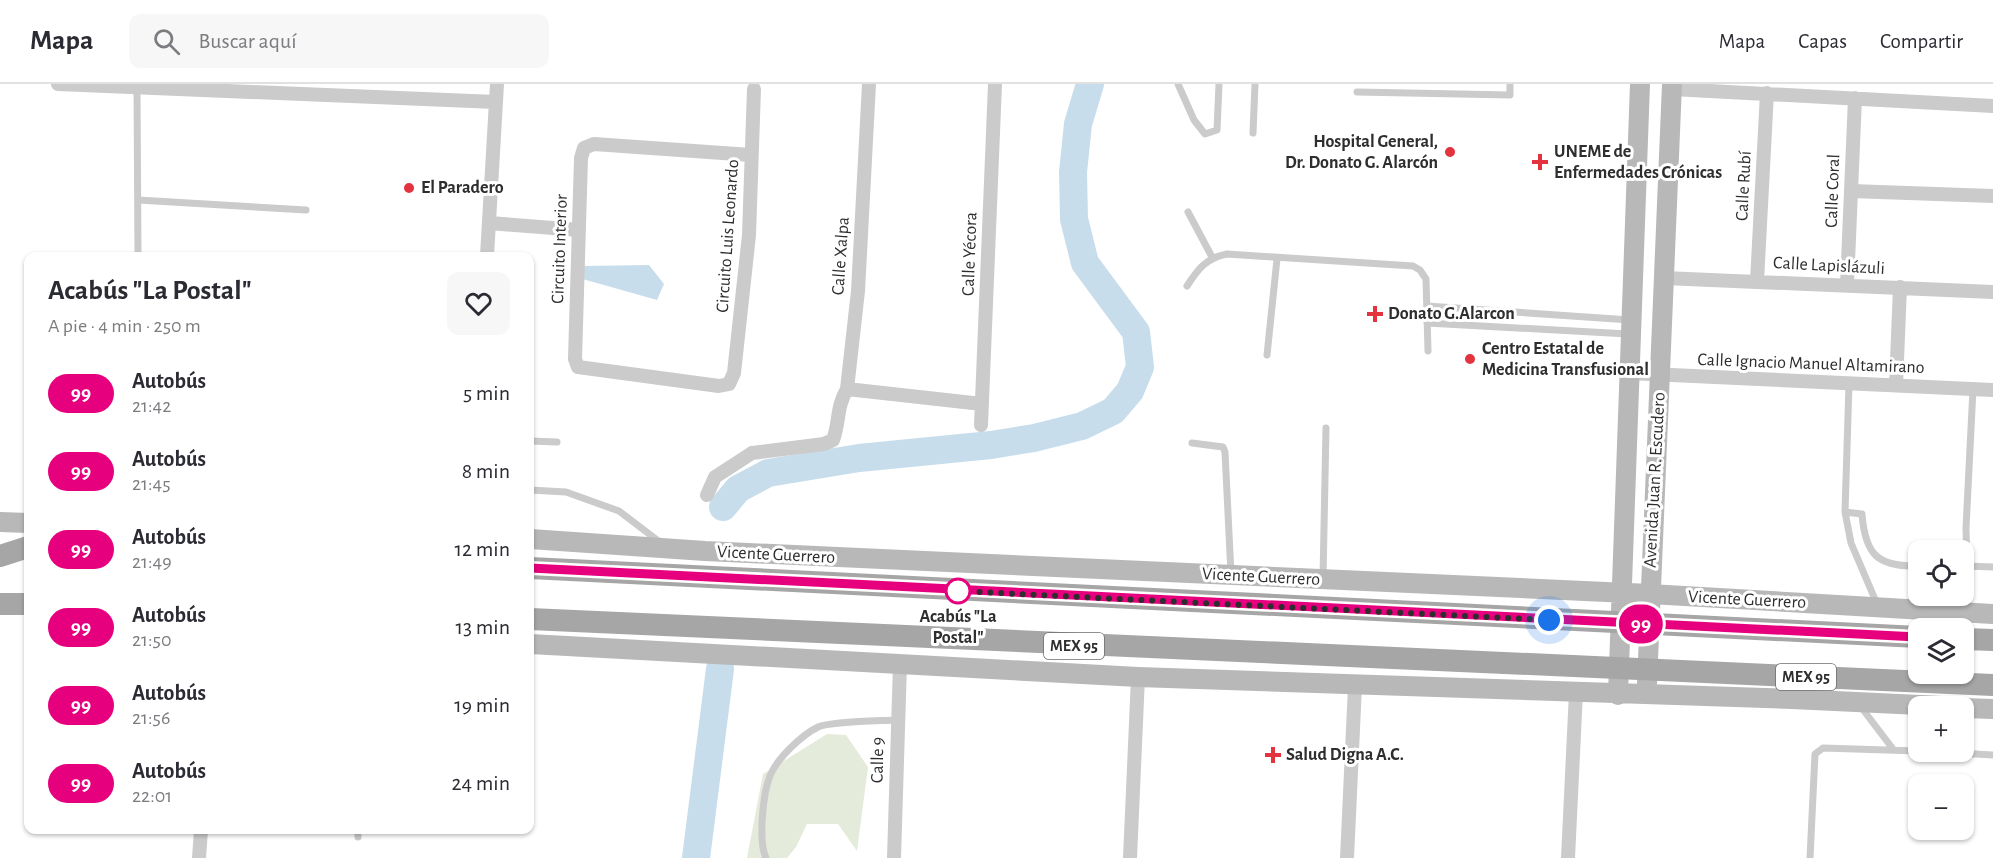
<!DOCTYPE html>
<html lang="es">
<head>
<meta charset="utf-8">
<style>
  :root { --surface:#fff; --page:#f7f7f7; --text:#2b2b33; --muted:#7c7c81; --line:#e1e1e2 }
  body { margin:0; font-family:"Alegreya Sans",sans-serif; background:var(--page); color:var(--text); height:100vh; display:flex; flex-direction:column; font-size:22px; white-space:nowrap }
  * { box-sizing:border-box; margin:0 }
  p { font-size:20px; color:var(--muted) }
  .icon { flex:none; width:33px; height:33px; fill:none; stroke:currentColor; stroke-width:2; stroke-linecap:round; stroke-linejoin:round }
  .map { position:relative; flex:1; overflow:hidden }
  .drawer { position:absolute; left:24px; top:168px; width:510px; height:582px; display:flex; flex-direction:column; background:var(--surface); border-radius:12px; box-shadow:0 2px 4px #0004 }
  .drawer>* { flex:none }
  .badge { padding:0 12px; border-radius:20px; font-size:21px; line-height:39px }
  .buttons { position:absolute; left:1908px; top:456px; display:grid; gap:12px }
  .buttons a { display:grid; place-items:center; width:66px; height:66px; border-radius:12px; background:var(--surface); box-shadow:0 2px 4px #0004; font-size:30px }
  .you { position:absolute; width:30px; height:30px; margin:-15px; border:4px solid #fff; border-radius:50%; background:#1a73e8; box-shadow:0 0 0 9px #1a73e833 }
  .map>.badge { position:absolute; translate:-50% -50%; box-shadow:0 0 0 3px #fff }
  .round { display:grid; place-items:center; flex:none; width:63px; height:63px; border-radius:12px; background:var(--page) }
  .head { display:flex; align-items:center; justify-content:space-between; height:102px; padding:0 24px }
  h1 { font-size:28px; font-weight:700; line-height:45px }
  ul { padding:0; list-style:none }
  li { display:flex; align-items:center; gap:18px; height:78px; padding:0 24px }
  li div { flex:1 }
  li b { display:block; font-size:22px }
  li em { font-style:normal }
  li .badge { min-width:66px; font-weight:700; text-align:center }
  header { display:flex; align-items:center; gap:36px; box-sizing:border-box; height:84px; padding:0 30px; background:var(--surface); border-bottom:2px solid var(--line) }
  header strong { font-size:28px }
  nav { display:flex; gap:33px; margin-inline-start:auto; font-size:21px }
  .search { width:420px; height:54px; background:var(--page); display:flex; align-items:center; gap:15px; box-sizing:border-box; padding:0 21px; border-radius:12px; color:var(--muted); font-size:22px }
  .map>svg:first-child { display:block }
  .green { fill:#e4ebdb }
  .water { fill:#c8ddeb }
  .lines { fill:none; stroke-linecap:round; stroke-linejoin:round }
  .river { stroke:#c8ddeb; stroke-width:28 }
  .service { stroke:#cbcbcb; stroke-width:7 }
  .minor { stroke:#cbcbcb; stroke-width:14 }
  .secondary { stroke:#b8b8b8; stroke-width:20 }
  .primary { stroke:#a6a6a6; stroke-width:22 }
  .line-casing { stroke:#fff; stroke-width:14 }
  .line { stroke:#e6007e; stroke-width:9 }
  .walk { stroke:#2e2e2e; stroke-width:6; stroke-dasharray:0 10.8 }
  .poi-dot { fill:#e2333e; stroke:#fff; stroke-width:2 }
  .stop-dot { fill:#fff; stroke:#e6007e; stroke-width:3 }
  .labels { text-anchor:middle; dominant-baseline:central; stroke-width:6; stroke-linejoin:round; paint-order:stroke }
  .shield { fill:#fff; stroke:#6d6d6d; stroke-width:1.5 }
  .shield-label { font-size:16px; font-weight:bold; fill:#2e2e2e }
  .poi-label { font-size:18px; font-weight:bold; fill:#2e2e2e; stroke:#fff; text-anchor:start }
  .street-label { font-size:18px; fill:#2e2e2e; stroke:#fff }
  .stop-label { font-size:18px; font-weight:bold; fill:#2e2e2e; stroke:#fff }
</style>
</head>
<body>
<header>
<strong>Mapa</strong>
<div class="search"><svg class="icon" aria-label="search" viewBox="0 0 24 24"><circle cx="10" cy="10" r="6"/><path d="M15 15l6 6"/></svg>Buscar aquí</div>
<nav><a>Mapa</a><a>Capas</a><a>Compartir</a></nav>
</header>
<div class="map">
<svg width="1993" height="774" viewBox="0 0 1993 774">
  <rect width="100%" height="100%" fill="#fff"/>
  <path class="green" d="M827,650L846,651L868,683L857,767L838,740H807L796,763L787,774H747L763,690Z"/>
  <path class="water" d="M649,181L664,200L657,216L579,194L582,182Z"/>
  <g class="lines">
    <path class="river" d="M723,423L738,405L768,389L859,374L991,361L1034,354L1082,342L1113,327L1130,307L1140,283L1136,248L1085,179L1074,135L1073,88L1078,40L1090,0
      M696,774L720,585"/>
    <path class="service" d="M1178,0L1194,36L1205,50L1217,46L1219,0
      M137,4L138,172
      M1357,8L1510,11V0
      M1253,49L1255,0
      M138,116L306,126
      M1188,128L1212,173
      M1187,202C1198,185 1206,174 1227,170L1413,182L1420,186L1426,195L1428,267
      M1427,222L1630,236
      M1427,239L1628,250
      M1267,271L1277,175
      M1849,300L1845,428L1851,459L1877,520
      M530,357L557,358
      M1192,359L1223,363L1225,368L1231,490
      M530,406L566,408L619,427L661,459
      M1845,428L1862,430C1865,470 1877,483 1918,482
      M1964,482L1993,483
      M1967,482L1966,444L1973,305
      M1323,494L1326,344
      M1861,623L1893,665
      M1940,668L1993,671
      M358,746V753
      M766,774C758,757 763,709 770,692C777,674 802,651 818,643C833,637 879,637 897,636
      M1810,774L1815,670L1823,664L1918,667"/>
    <path class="minor" d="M58,0L496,18
      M1672,5L1993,22
      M751,71L594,60L584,64L581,74L575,275L578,283L719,302L729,300L734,289L749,151L754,5
      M1851,107L1993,112
      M489,139L579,146
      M487,172L497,0
      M1664,194L1993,208
      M1757,197L1767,9
      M1847,201L1855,14
      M1628,289L1993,306
      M1896,301L1900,203
      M847,305L982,320
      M981,341L995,0
      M707,411L715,393L752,369L824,360L833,356C840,337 836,324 847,305L858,207L869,0
      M199,774L201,746
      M894,774L900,580
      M1130,774L1138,593
      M1347,774L1355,602
      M1568,774L1576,608"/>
    <path class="secondary" d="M0,438L28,439
      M530,455L705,467L1650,510L1993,530
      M530,560L1138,593L1792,615L1941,622
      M1647,600L1672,0
      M1618,611L1640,0
      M1964,624L1993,625"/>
    <path class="primary" d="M0,472L28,463
      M530,484L1918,553
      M0,520H28
      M530,535L1993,601
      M1964,555L1993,556"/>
  </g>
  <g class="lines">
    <g class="line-casing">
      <path id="line" d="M530,484L1918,553"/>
    </g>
    <use href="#line" class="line"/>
    <path class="walk" d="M958,507L1549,536"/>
  </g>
  <g class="poi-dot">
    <circle cx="1450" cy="68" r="6"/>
    <path d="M1537 69h6v6h6v6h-6v6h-6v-6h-6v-6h6z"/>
    <circle cx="409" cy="104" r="6"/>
    <path d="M1372 221h6v6h6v6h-6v6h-6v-6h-6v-6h6z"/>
    <circle cx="1470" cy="275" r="6"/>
    <path d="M1270 662h6v6h6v6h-6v6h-6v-6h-6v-6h6z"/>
  </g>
  <circle class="stop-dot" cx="958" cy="507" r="12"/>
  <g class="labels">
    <g class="shield">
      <rect x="1044" y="549" width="60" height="26" rx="4.5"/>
      <rect x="1776" y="580" width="60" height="26" rx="4.5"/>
    </g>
    <g class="shield-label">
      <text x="1074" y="562">MEX 95</text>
      <text x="1806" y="593">MEX 95</text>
    </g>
    <g class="poi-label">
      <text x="1438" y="58" text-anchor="end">Hospital General,<tspan x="1438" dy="21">Dr. Donato G. Alarcón</tspan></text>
      <text x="1554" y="68">UNEME de<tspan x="1554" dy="21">Enfermedades Crónicas</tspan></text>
      <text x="421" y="104">El Paradero</text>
      <text x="1388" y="230">Donato G.Alarcon</text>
      <text x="1482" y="265">Centro Estatal de<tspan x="1482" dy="21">Medicina Transfusional</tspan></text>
      <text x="1286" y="671">Salud Digna A.C.</text>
    </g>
    <g class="street-label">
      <text transform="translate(1744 102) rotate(-87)">Calle Rubí</text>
      <text transform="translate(1833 107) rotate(-88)">Calle Coral</text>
      <text transform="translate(728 152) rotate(-86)">Circuito Luis Leonardo</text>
      <text transform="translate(560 165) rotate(-88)">Circuito Interior</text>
      <text transform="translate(970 170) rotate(-88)">Calle Yécora</text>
      <text transform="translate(841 172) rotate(-86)">Calle Xalpa</text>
      <text transform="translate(1829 182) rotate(3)">Calle Lapislázuli</text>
      <text transform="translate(1811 280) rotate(2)">Calle Ignacio Manuel Altamirano</text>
      <text transform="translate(1655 396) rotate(-87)">Avenida Juan R. Escudero</text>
      <text transform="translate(776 471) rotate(3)">Vicente Guerrero</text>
      <text transform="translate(1261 493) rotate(3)">Vicente Guerrero</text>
      <text transform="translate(1747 516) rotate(3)">Vicente Guerrero</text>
      <text transform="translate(878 676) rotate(-89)">Calle 9</text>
    </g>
    <g class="stop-label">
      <text x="958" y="533">Acabús "La<tspan x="958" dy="21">Postal"</tspan></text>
    </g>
  </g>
</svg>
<div class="buttons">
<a><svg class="icon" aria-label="locate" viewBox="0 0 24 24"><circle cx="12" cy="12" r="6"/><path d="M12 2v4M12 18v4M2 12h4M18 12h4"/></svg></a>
<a><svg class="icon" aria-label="layers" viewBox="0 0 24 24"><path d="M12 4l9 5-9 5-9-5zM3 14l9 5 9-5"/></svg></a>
<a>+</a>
<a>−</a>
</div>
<div class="you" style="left:1549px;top:536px"></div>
<b class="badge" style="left:1641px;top:540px;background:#e6007e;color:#fff">99</b>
<section class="drawer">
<div class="head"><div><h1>Acabús &quot;La Postal&quot;</h1><p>A pie · 4 min · 250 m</p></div><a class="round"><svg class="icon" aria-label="heart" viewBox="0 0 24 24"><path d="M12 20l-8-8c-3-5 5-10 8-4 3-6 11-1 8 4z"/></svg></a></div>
<ul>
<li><span class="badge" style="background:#e6007e;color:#fff">99</span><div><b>Autobús</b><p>21:42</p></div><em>5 min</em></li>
<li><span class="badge" style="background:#e6007e;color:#fff">99</span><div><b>Autobús</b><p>21:45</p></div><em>8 min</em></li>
<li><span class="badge" style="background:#e6007e;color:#fff">99</span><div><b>Autobús</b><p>21:49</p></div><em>12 min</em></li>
<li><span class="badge" style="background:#e6007e;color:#fff">99</span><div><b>Autobús</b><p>21:50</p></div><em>13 min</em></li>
<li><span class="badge" style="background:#e6007e;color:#fff">99</span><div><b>Autobús</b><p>21:56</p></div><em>19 min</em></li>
<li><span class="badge" style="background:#e6007e;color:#fff">99</span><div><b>Autobús</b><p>22:01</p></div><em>24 min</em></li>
</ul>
</section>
</div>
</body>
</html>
